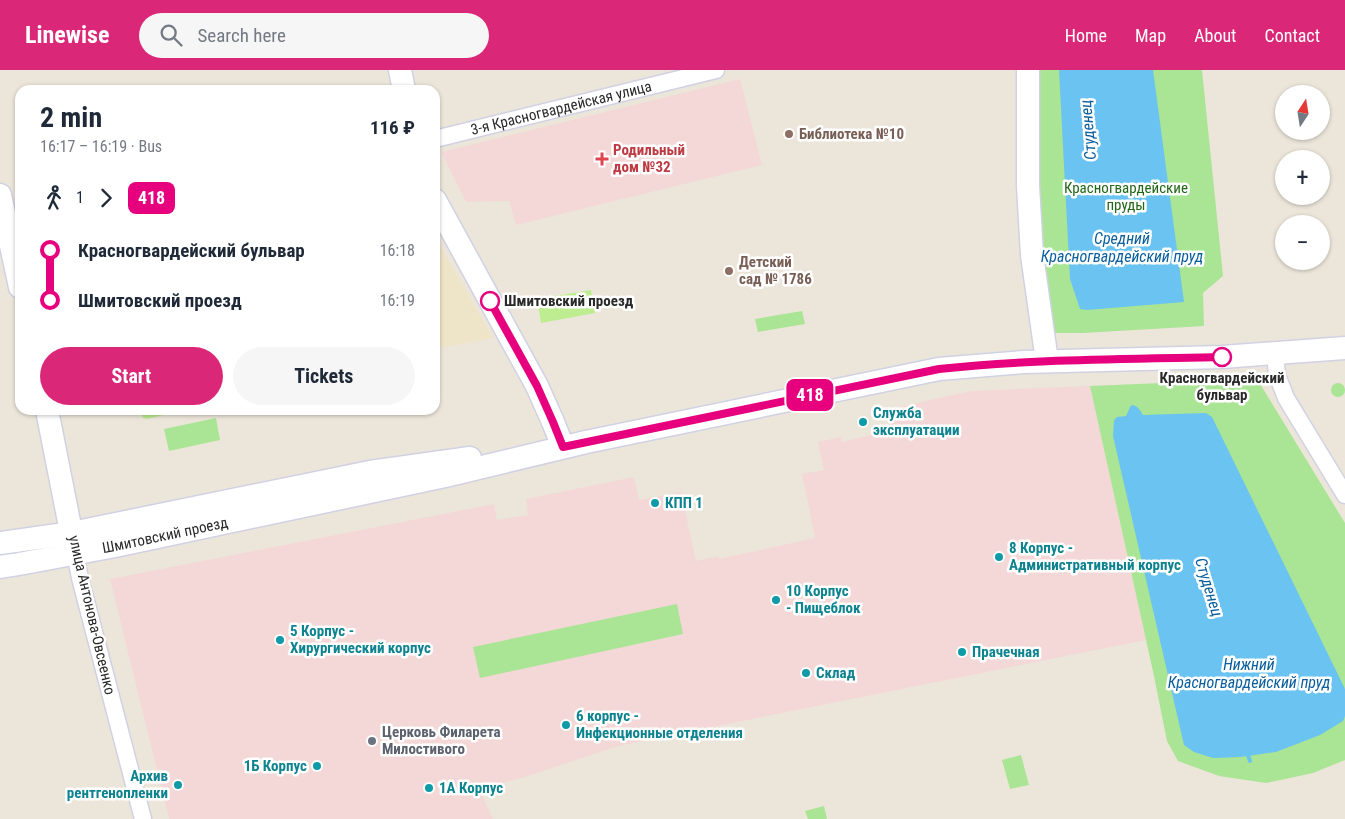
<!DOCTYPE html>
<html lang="en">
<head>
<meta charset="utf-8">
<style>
  :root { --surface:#fff; --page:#f6f6f7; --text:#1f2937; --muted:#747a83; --accent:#db2777 }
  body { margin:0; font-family:"Roboto Condensed",sans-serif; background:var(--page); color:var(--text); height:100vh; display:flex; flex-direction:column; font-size:19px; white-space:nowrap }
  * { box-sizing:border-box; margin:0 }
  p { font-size:16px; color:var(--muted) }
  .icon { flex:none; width:28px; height:28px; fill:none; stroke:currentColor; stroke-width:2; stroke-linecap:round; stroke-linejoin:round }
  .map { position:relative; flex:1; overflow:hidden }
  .drawer { position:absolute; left:15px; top:15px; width:425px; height:330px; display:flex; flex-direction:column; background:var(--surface); border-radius:15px; box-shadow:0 1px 4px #0004 }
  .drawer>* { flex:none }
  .badge { padding:0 10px; border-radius:8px; font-size:18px; line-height:32px }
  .needle { width:32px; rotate:12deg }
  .tools { position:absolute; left:1275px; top:15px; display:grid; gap:10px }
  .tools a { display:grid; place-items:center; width:55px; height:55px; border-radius:50%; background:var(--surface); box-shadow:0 1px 4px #0004; font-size:25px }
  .map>.badge { position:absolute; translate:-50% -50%; box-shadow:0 0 0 2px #fff }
  .legs { display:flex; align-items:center; gap:8px; height:55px; padding:0 25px; font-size:16px }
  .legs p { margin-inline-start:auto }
  .head { display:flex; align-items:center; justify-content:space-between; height:85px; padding:0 25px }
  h1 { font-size:28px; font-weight:700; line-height:38px }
  .primary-button { display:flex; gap:10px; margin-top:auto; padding:10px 25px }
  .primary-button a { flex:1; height:58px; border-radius:30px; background:var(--accent); color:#fff; font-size:20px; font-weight:700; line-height:58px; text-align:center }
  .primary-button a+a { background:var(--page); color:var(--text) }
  ul { padding:0 25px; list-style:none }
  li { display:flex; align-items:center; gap:18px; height:50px; font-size:19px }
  li i { display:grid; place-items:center; width:8px; height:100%; margin:0 6px; background:currentColor }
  li i::after { content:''; width:12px; height:12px; margin:-6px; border:4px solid; border-radius:50%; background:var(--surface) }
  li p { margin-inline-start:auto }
  li:first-child i { background:linear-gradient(#0000 50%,currentColor 0) }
  li:last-child i { background:linear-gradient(currentColor 50%,#0000 0) }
  header { display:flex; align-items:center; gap:30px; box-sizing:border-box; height:70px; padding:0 25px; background:var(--accent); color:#fff }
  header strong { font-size:24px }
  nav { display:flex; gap:28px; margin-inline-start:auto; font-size:18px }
  .search { width:350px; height:45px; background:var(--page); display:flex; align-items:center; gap:12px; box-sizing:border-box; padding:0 18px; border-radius:28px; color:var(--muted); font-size:19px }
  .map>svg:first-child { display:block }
  .education { fill:#eee5c9 }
  .medical { fill:#f3d8d7 }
  .green { fill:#aae495 }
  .pitch { fill:#beec90 }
  .water { fill:#6ac3f1 }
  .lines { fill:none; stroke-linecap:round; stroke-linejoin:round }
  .stream { stroke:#6ac3f1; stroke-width:4 }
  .street-casing { stroke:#d0d2e3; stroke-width:19 }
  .secondary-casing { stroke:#d0d2e3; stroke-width:25 }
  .street { stroke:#fff; stroke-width:16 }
  .secondary { stroke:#fff; stroke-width:22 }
  .line-1-casing { stroke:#fff; stroke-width:11 }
  .line-1 { stroke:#e6007e; stroke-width:8 }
  .education-dot { fill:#8d6e63; stroke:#fff; stroke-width:2 }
  .health-dot { fill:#e0444e; stroke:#fff; stroke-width:2 }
  .stop-1-dot { fill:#fff; stroke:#e6007e; stroke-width:2.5 }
  .culture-dot { fill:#0f9aa8; stroke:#fff; stroke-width:2 }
  .worship-dot { fill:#6b7280; stroke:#fff; stroke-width:2 }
  .labels { text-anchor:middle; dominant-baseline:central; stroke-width:5; stroke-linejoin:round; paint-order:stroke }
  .street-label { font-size:15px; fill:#292929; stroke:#fff }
  .education-label { font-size:15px; font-weight:bold; fill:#785e54; stroke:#fff; text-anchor:start }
  .health-label { font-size:15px; font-weight:bold; fill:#be3a42; stroke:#fff; text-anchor:start }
  .park-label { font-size:15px; fill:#226718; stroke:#fff }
  .stop-label { font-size:15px; font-weight:bold; fill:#292929; stroke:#fff; text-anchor:start }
  .culture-label { font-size:15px; font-weight:bold; fill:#0d838f; stroke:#fff; text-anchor:start }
  .worship-label { font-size:15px; font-weight:bold; fill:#5b616d; stroke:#fff; text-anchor:start }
  .water-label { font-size:16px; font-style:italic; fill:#0a5e9c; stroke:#fff }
</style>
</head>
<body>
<header>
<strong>Linewise</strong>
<div class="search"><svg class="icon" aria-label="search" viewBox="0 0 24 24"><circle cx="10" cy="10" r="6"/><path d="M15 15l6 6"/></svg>Search here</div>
<nav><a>Home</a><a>Map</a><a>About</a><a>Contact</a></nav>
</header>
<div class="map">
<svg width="1345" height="749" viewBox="0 0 1345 749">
  <rect width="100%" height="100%" fill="#ece6da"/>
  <path class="education" d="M435,166L455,202L493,268L435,279Z"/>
  <path class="medical" d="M740,9L762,95L516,155L509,131L466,132L441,82Z
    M1090,316L1146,570L618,676L522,708L479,719L493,749H169L110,509L494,434L497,450L528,445L526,429L634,407L639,430L681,422L696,491L718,486L719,489L815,468L802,404L824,400L818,372L841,367L842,372L891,360L886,340L971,321Z"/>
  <path class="green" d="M1035,0H1202L1223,206L1203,223L1204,256L1083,263H1051L1034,107Z
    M802,241L805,254L758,262L755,249Z
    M1257,309L1345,453V690L1313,703L1266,713L1219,706L1178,691L1167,671L1154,606L1090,316Z
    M1331 320a7 7 0 1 1 14 0a7 7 0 1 1-14 0Z
    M216,348L220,370L169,381L164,359Z
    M677,534L683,564L480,608L473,577Z
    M1021,685L1029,715L1010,719L1002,690Z
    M824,736L827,749H808L805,741Z"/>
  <path class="pitch" d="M591,220L595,243L541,253L537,229Z
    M140,340H184L147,349L143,348Z"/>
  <path class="water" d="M1059,0H1153L1184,232L1087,240L1080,239L1070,209Z
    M1132,335C1138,336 1140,340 1143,345L1206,343L1212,347L1345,619V646L1343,651L1320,665L1276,682L1240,687L1213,688L1194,682L1184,675L1113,366L1114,350L1117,347L1126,346L1130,337Z"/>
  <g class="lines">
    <path class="stream" d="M1247,682L1250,691"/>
    <g class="street-casing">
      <g id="street">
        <path id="s1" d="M435,69L716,0"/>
        <path d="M1275,283L1277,305L1286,328L1345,425"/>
        <path d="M75,483L80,508L143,749"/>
      </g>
    </g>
    <g class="secondary-casing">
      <g id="secondary">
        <path d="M400,0L404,20"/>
        <path d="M1028,0V116L1032,185L1047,291"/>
        <path d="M0,125L20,217"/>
        <path d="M435,130L537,316L553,352L563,377"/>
        <path d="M47,340L74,477"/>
        <path d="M0,473L72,463L370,402L470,388"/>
        <path id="s2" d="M0,497L19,494L115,476L445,406L586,372L939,299L1024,292L1222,287L1345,278"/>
      </g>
    </g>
    <use href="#street" class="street"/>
    <use href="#secondary" class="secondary"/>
  </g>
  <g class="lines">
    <g class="line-1-casing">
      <path id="line-1" d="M490,231L537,316L553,352L563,377L939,299C1033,289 1127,289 1222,287"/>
    </g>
    <use href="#line-1" class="line-1"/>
  </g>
  <g class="education-dot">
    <circle cx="789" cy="64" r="5"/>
    <circle cx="729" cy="201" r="5"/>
  </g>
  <path class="health-dot" d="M599.5 81.5h5v5h5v5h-5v5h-5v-5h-5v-5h5z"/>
  <g class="stop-1-dot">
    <circle cx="490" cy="231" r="9"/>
    <circle cx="1222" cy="287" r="9"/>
  </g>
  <g class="culture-dot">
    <circle cx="863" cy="352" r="5"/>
    <circle cx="655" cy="433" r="5"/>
    <circle cx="999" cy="487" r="5"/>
    <circle cx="776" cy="530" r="5"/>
    <circle cx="280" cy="570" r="5"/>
    <circle cx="962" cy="582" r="5"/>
    <circle cx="806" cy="603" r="5"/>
    <circle cx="566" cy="655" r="5"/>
    <circle cx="317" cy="696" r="5"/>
    <circle cx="178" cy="715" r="5"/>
    <circle cx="429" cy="718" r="5"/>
  </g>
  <circle class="worship-dot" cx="372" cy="671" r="5"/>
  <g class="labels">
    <g class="street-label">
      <text stroke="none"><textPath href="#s1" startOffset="130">3-я Красногвардейская улица</textPath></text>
      <text stroke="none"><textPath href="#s2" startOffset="168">Шмитовский проезд</textPath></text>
      <text transform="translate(92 545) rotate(77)">улица Антонова-Овсеенко</text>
    </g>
    <g class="education-label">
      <text x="799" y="64">Библиотека №10</text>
      <text x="739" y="192">Детский<tspan x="739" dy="17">сад № 1786</tspan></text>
    </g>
    <g class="health-label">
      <text x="613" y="80">Родильный<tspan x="613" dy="17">дом №32</tspan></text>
    </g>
    <g class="park-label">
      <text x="1126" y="118">Красногвардейские<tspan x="1126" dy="17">пруды</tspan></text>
    </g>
    <g class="stop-label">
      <text x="504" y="231">Шмитовский проезд</text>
      <text x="1222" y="308" text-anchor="middle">Красногвардейский<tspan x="1222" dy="17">бульвар</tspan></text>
    </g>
    <g class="culture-label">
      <text x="873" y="343">Служба<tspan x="873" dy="17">эксплуатации</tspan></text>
      <text x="665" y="433">КПП 1</text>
      <text x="1009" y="478">8 Корпус -<tspan x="1009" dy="17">Административный корпус</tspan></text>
      <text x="786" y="521">10 Корпус<tspan x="786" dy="17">- Пищеблок</tspan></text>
      <text x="290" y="561">5 Корпус -<tspan x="290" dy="17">Хирургический корпус</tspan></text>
      <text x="972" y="582">Прачечная</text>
      <text x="816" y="603">Склад</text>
      <text x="576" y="646">6 корпус -<tspan x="576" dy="17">Инфекционные отделения</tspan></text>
      <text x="307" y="696" text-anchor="end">1Б Корпус</text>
      <text x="168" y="706" text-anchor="end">Архив<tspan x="168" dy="17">рентгенопленки</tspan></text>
      <text x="439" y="718">1А Корпус</text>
    </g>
    <g class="worship-label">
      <text x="382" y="662">Церковь Филарета<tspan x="382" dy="17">Милостивого</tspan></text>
    </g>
    <g class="water-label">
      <text transform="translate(1088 60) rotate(-95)">Студенец</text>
      <text x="1122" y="168">Средний<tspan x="1122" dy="18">Красногвардейский пруд</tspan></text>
      <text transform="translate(1209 517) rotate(73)">Студенец</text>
      <text x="1249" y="594">Нижний<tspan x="1249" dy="18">Красногвардейский пруд</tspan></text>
    </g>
  </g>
</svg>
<div class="tools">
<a><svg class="needle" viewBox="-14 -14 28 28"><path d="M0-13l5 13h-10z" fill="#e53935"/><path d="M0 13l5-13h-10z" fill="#747a83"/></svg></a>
<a>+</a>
<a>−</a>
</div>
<b class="badge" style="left:810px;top:325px;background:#e6007e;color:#fff">418</b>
<section class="drawer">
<div class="head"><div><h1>2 min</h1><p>16:17 – 16:19 · Bus</p></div><b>116 ₽</b></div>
<div class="legs"><svg class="icon" aria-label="walk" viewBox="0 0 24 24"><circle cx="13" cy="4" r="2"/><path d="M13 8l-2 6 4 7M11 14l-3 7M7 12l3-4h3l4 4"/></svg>1<svg class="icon" aria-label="forward" viewBox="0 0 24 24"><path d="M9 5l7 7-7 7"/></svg><b class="badge" style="background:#e6007e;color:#fff">418</b></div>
<ul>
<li><i style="color:#e6007e"></i><b>Красногвардейский бульвар</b><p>16:18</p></li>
<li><i style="color:#e6007e"></i><b>Шмитовский проезд</b><p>16:19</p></li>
</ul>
<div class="primary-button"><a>Start</a><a>Tickets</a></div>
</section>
</div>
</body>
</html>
